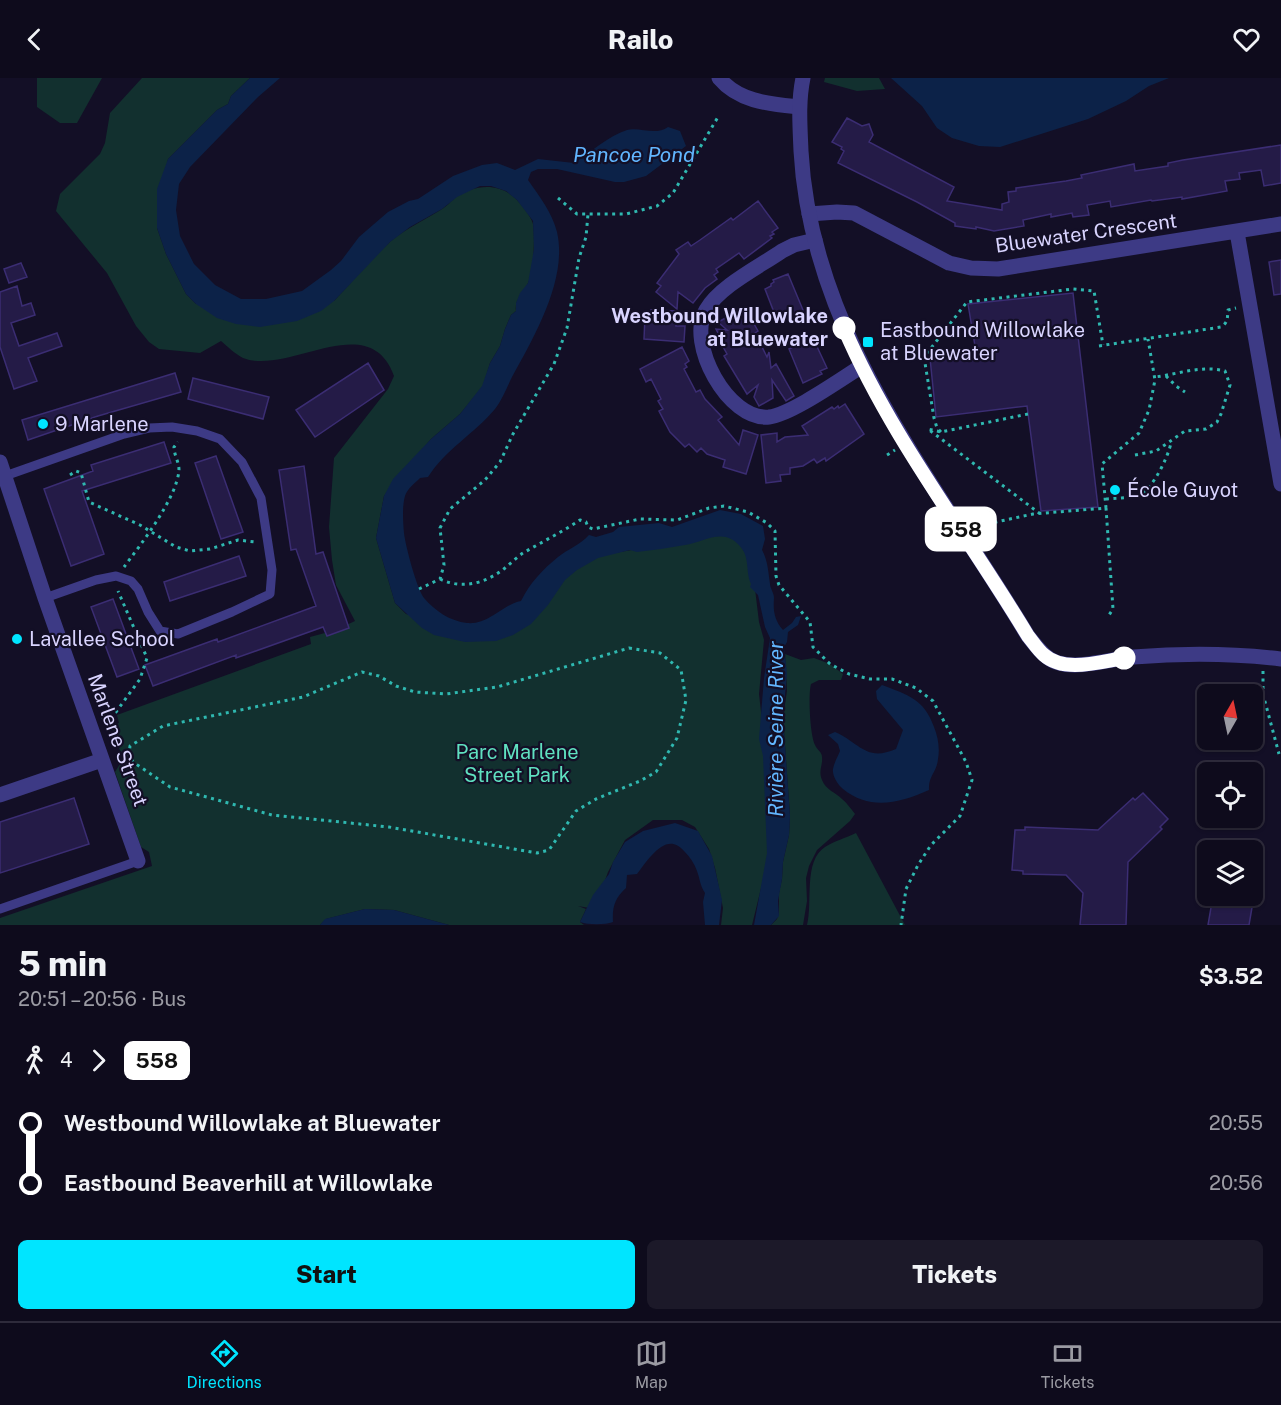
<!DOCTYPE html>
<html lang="en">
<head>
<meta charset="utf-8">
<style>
  :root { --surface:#0e0b1c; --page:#1c1929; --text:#f1f3f6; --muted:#9b9ba3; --line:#2e2b3b; --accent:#00e5ff }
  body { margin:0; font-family:"Public Sans",sans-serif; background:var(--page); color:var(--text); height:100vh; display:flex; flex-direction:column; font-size:22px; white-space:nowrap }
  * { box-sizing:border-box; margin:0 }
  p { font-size:20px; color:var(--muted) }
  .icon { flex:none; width:33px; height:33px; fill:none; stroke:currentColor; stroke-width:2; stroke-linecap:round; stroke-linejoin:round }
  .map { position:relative; height:847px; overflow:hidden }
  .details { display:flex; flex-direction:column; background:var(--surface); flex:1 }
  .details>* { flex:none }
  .badge { padding:0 12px; border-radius:9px; font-size:21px; line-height:39px }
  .needle { width:39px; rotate:9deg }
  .buttons { position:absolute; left:1197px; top:606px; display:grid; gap:12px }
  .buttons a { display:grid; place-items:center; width:66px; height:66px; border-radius:9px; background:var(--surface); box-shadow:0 2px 4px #0004,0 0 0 2px var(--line); font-size:30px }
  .map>.badge { position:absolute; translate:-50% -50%; box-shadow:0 0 0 3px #fff }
  .legs { display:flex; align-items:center; gap:9px; height:66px; padding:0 18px; font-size:20px }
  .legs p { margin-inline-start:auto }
  .head { display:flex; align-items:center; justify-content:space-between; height:102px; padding:0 18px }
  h1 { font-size:33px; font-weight:800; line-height:45px }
  .primary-button { display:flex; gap:12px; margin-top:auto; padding:12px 18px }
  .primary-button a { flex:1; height:69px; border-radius:9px; background:var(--accent); color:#111; font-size:24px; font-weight:800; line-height:69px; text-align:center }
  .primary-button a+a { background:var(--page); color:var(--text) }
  ul { padding:0 18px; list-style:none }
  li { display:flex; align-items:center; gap:21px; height:60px; font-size:22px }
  li i { display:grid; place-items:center; width:9px; height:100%; margin:0 8px; background:currentColor }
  li i::after { content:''; width:15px; height:15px; margin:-8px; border:4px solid; border-radius:50%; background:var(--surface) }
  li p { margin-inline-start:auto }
  li:first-child i { background:linear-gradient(#0000 50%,currentColor 0) }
  li:last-child i { background:linear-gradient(currentColor 50%,#0000 0) }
  header { display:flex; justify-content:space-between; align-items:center; height:78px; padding:0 18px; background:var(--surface); font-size:27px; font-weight:800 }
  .menu { display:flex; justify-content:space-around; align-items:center; height:84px; border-top:2px solid var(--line); background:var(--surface); font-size:16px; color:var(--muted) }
  .menu a { display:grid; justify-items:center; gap:3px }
  .menu .active { color:var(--accent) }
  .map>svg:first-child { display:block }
  .green { fill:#12302f }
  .water { fill:#0c2248 }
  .building { fill:#241b47; stroke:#3b2d73; stroke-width:1.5 }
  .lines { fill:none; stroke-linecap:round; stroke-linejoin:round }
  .path { stroke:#2fb8b0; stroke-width:3; stroke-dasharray:3 4.5; stroke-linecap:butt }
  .service { stroke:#3d3a85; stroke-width:9 }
  .minor { stroke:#3d3a85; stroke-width:15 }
  .tertiary { stroke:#3d3a85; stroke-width:15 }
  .line-1-casing { stroke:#fff; stroke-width:14 }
  .line-1 { stroke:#fff; stroke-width:9 }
  .stop-1-dot { fill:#fff; stroke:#fff; stroke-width:3 }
  .poi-dot { fill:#00e5ff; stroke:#130f26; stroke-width:2 }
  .labels { text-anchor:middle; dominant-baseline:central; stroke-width:4.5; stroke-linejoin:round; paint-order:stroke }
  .street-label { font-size:20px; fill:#d9d4ff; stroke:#130f26 }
  .stop-label { font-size:20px; font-weight:bold; fill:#d9d4ff; stroke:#130f26; text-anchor:end }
  .poi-label { font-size:20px; fill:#d9d4ff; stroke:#130f26; text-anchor:start }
  .park-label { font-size:20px; fill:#5fe0c0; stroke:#130f26 }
  .water-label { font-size:21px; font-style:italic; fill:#62b6ff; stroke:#130f26 }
</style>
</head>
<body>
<header><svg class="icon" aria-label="back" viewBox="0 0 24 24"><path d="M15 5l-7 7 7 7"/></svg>Railo<svg class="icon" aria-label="heart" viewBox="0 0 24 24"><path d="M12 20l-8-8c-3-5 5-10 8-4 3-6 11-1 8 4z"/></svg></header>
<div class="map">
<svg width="1281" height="847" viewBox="0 0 1281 847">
  <rect width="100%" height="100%" fill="#130f26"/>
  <path class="green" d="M37,0H102L77,45H60L37,29Z
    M142,0H250L231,18L228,26L217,32L168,81L157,150L166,176L186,216L196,226L334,223C353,203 371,181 391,163C407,150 425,142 442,131C447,128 451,123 456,119C474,107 498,104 515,120C521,126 531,138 533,146C535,160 534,193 528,205C524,215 514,221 516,233L511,237L505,251L500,268L490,285L483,308L460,336L431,361L384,418L376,460L395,525L406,536L494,557L580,481L740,453L755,511L759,544L764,562L759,616L767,687L771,770L752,847H721L723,830L715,790L709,771L695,749L682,742H653L625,762L608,794L595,831L578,828L586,831L580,844L584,847H449L394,832L365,831L326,841L320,847H0V840L152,788L149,774L141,769L115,694L123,681L111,648L119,645L117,637L311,566L310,559L336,552L355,543L336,507L332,482L329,449L334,380L388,311L394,298C369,229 289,298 243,280C235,276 227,268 221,263L200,275L159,271L149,264L136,248L107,195L56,133L60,116L100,76L105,65L110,35Z
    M825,0H879L885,11L857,13L824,4Z
    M785,576L801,582L814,580L830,586L843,596L841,602H819L811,606C808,617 810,657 815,667C817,672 822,674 822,679C823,687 818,693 822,702C826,712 835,714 842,721C847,725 851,731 855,736L850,743L817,772L809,788L806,800L807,823L803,847H771L777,841L779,835V815L782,801L783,784L789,757L790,738L783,639L787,613Z
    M856,755L905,847H807C813,825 803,783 825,769C834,763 846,760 856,755Z"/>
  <path class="water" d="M250,0H280L258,19L190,89L179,106L176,132L180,158L194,186L215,207L241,221H266L302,213L331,192L341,183L359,159L388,134L409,123L418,121L453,98L482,87L497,85L515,92L538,81L574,85C590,75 608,58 627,52C640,49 656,58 668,49L680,53L686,68L646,98L624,104H615L557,91H538L531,94L528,102C539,118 552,134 557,154C568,201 534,259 512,299C507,309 502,322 495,331C474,356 446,371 428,399L420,400C415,405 407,411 405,418C402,429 403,443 404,455C405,466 417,512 424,520C435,533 450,543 467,545C489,547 501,527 521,523C530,505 542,492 558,479C568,471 580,467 589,457L596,459L613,454L619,449L659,445L672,449L720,432L741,436L763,448L765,461L762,472C768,483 768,493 770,506C770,510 774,515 774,520C773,532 774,542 783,552L792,545L796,539L801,538L798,547L788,554L787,564L784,569L787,595L783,639L790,738L789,757L783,784L782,801L778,823L779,838L771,847H754L767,775L763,678L759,661L764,600L770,560L765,549L758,517L750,509L751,506C746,496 749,485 744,474C740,467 734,461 726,459C713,456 698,465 685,467C669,470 653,472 637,474L630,472L598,480L577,492L565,502L548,527L531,546L513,557L496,563L465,564L434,557L422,550L395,525L376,460L384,418L393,401L431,361L460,336L482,308L490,285L500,268L505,251L511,237L516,233V225L520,215L528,205L534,171L533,143L517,122L506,113L491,108H480L457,119L442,131L410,149L390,164L334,223L321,233L297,243L260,249L236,246L217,240L196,226L186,216L166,176L157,150V111L168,81L217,32L228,26L231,18Z
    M891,0H1169L1149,8L1126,23L1088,41L1000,69L979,68L952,60L937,50L922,28Z
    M882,607C908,617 924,621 934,649C938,659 940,670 938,681C937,694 928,698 929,712C900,725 870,733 843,711C838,707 832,698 833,691C834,685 838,678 840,673L838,666L828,657L835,654C860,665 866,684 896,671L903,652L877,621L876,613Z
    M675,745L698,753L712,778L722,822L719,847H705L703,824L705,815C700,808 700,801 697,793C694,785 690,779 684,773C666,752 648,782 637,796L627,797L626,810C615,820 612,829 613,844C605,847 588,847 580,844L593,817L609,796L613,784L625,764L643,753Z
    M365,831L394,832L449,847H320L325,841Z"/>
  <path class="building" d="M847,40L862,48L869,46L873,57L869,64L954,109L947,123L1002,132V126L1009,124L1008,114L1016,113V110L1066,103L1082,100L1081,97L1134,86L1135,93L1168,88V85L1183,82L1281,67V105L1264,108L1261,92L1239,95L1240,101L1225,103L1227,113L1182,121V119L1152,123L1151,122L1111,129L1110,123L1087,127L1089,137L1073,139L1072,135L1051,139V136L1023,142L1024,148L994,153L976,149V151L955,148V145L917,124L838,85L844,73L841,71L842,69L832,64Z
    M758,123L778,150L772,154L774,156L770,158L772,160L744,181L739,175L716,191L718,194L714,197L717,201L705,210L693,225L678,214L677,231L656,214L661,208L657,205L679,176L676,172L688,164L691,168L700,162L731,140L733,142Z
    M1281,182V216L1274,217L1269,184Z
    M21,185L27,199L9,205L4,191Z
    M788,196L803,232L777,242L765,211L771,208V206L774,204L773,202Z
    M17,208L22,228L31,225L35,237L11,245L19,268L57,255L62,268L28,280L37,303L14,311L0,269V214Z
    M1073,215L1098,429L1041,433L1027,328L936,339L930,280L976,274L968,226Z
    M745,230L758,253L755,255L767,279L769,274L771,290L776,286L794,318L786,323L772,302L773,320L759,328L754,319L758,307L747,316L724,278L727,276L717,258L719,257L716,251L727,252L718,244Z
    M651,232L677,233L676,248H685L684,264L644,261L645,238H651Z
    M813,260L827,290L820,293L822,296L803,305L789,271Z
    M682,269L689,283L685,286L687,289L684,291L696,314L700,312L705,321L722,339L718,342L739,367L743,352L758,357L746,396L723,389L725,382L707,376L701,370L697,374L689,366L685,369L670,354L659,333L663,331L658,323L661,321L651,301L646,304L640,291Z
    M368,285L384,312L315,359L296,332Z
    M175,295L181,314L98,338L28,362L22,342Z
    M193,300L269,319L263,341L188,321Z
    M845,326L864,356L826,383L825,380L817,385L814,381L803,388L790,390V396L780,397L781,403L766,405L761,357L777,355V364L785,359L808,357L802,348L832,329L834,331L838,328L839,330Z
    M164,364L171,385L82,413L104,476L71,488L44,411L93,393L91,387Z
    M216,378L243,454L221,461L195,385Z
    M304,388L316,476L323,474L349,550L327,558L323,549L236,580V577L153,608L145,587L217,561L218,564L316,528L296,471L291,472L279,392Z
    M239,478L246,498L170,523L164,504Z
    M113,521L139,591L117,599L91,529Z
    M1143,715L1168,741L1160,749L1162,751L1128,784L1126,847H1080L1083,815L1066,797L1023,796V793L1012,792L1015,752H1025V749L1098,752L1133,720L1135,722Z
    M74,720L89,766L0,795V744Z
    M1213,818H1254L1249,847H1208Z"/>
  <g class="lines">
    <path class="path" d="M558,120L577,136H626L657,128L673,115L718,39
      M1099,268L1221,249C1229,244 1227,239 1228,232L1236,230
      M1166,298L1176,308L1185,314
      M1028,336L941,354L928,351L1039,435
      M941,354L937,350L934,340L924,279L967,224L1073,211L1094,213L1103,267
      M887,377L895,372
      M1135,377L1156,373L1185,353L1206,351L1217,344L1221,336L1230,307L1225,293C1202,287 1178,296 1155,299
      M70,397L76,393L81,395L89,424L140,447L176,469L190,473L210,471L238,462L256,464
      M1106,421C1116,420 1130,420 1139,417C1153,411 1168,379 1171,365
      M1106,430L1102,386L1139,355L1149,332L1155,302L1148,261
      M987,446L1033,436L1106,430L1113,531L1109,537
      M124,489C141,466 177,420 179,392C179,384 174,377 174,369L178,364
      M440,501C463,512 486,505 505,490C511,485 517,479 523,475C542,464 562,454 580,442L586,444L588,449L593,451L640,441L677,442L709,430L724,428L748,434L767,445L775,453L776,498L779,507L810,544L813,569L830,586L849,596L870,601H892L916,610L933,623L966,684L972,702L960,738L931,767L918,787L906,811L901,847
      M419,511L440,501L444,487L440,450L450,431L485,402L500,384L513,356L554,286L567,250L579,180L586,159L588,136
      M629,570L660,575L681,592L686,622L677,660L656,694L640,703L596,721L576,733L549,772L537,775L389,749L272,737L170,709L133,684L129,677L130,668L163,648L303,619L362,594L379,598L396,608L415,614L446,616L497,609Z
      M1263,593V616L1279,676
      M102,641L116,634L140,601L147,580L118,513
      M116,679L129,677"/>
    <path class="service" d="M5,398L124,356L149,350L172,349L197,353L220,361L242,384L261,420L272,492L270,516L232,534L178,556L160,553L148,534L138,511L131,503L116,498L96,502L45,520
      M0,831L138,783"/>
    <path class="minor" d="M719,0C739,24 770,26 799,29
      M809,136L837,134L854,135L949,185L971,190L998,191L1281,146
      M1237,154L1281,406
      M815,162L794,167L782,173C759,189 720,208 706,232C686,265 728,343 769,339C792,336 841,301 862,288
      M0,384L45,520L138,783
      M0,717L102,682"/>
    <path class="tertiary" d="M803,0C798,24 800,48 801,73C811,259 937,406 1028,558C1037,569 1046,582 1059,585C1080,591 1111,581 1133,579C1183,575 1231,575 1281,581"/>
  </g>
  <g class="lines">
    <g class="line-1-casing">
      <path id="line-1" d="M844,250C891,360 967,456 1028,558C1033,564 1038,572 1044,577C1064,595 1099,584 1124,580"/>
    </g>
    <use href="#line-1" class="line-1"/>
  </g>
  <g class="stop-1-dot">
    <circle cx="844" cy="250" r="10"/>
    <circle cx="1124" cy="580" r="10"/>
  </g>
  <g class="poi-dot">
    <rect x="862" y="258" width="12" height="12" rx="3"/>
    <circle cx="43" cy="346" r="6"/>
    <circle cx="1115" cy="412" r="6"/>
    <circle cx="17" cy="561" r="6"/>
  </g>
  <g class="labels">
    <g class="street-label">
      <text transform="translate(1086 155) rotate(-8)">Bluewater Crescent</text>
      <text transform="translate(118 662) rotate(70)">Marlene Street</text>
    </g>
    <g class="stop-label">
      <text x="828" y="238">Westbound Willowlake<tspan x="828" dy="23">at Bluewater</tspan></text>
    </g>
    <g class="poi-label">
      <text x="880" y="252">Eastbound Willowlake<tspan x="880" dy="23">at Bluewater</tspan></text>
      <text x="55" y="346">9 Marlene</text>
      <text x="1127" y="412">École Guyot</text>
      <text x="29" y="561">Lavallee School</text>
    </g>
    <g class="park-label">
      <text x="517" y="674">Parc Marlene<tspan x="517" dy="23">Street Park</tspan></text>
    </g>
    <g class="water-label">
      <text x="634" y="76">Pancoe Pond</text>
      <text transform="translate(775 651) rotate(-90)">Rivière Seine River</text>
    </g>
  </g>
</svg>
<div class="buttons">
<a><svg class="needle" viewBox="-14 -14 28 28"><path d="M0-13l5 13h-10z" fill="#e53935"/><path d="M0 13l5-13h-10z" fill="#9b9ba3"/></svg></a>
<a><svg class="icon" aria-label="locate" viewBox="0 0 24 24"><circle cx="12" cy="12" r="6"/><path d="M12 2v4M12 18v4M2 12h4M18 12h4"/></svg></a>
<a><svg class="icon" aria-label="layers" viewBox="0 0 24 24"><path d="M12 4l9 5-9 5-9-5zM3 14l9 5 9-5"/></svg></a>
</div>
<b class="badge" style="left:961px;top:451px;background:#fff;color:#111">558</b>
</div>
<section class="details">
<div class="head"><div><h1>5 min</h1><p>20:51 – 20:56 · Bus</p></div><b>$3.52</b></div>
<div class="legs"><svg class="icon" aria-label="walk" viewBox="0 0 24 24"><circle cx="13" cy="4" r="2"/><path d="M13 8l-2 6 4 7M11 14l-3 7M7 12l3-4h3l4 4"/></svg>4<svg class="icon" aria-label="forward" viewBox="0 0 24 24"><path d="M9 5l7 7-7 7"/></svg><b class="badge" style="background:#fff;color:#111">558</b></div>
<ul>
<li><i style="color:#fff"></i><b>Westbound Willowlake at Bluewater</b><p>20:55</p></li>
<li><i style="color:#fff"></i><b>Eastbound Beaverhill at Willowlake</b><p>20:56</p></li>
</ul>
<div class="primary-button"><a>Start</a><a>Tickets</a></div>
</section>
<nav class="menu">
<a class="active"><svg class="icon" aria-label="directions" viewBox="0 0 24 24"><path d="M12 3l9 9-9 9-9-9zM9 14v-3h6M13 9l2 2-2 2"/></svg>Directions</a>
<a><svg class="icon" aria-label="map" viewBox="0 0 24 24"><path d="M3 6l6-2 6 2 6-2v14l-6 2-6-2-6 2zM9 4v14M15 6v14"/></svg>Map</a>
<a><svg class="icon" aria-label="tickets" viewBox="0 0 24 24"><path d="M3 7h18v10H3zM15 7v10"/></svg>Tickets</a>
</nav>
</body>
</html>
